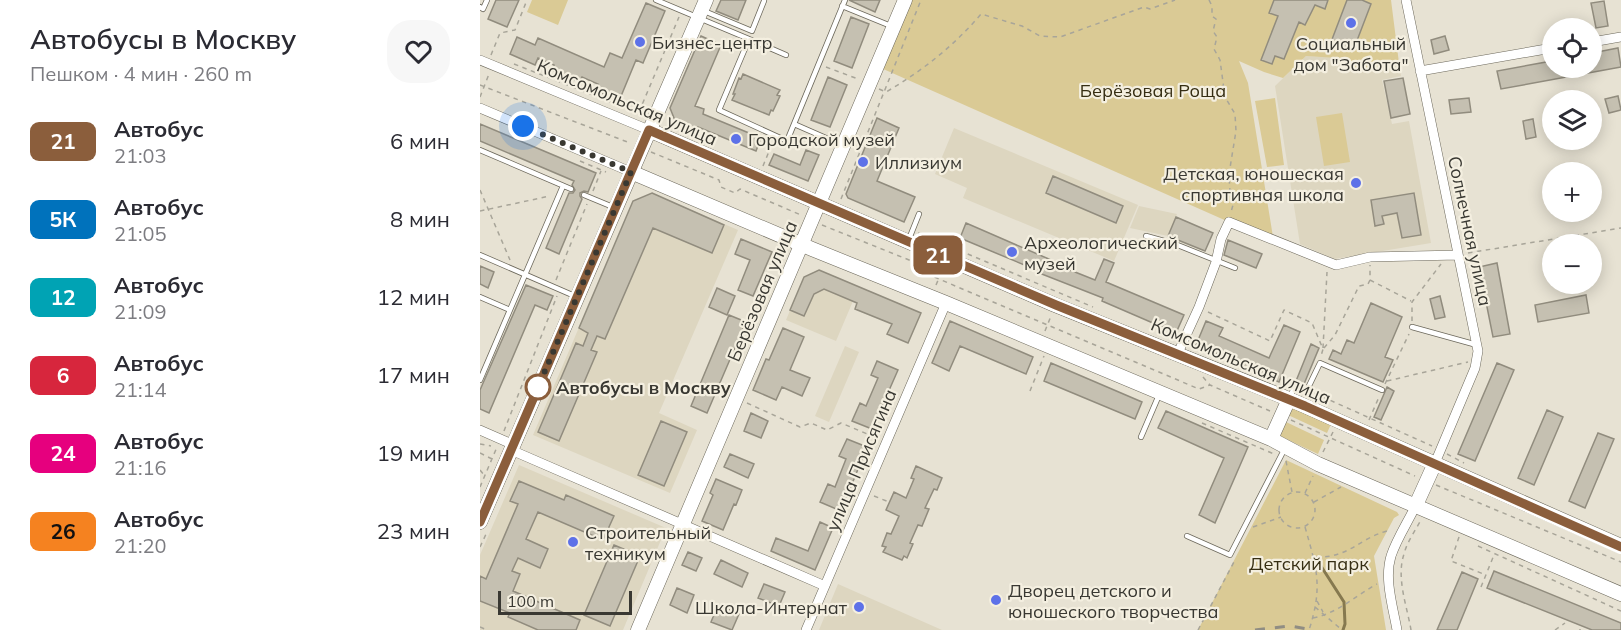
<!DOCTYPE html>
<html lang="ru">
<head>
<meta charset="utf-8">
<style>
  :root { --surface:#fff; --page:#f7f7f7; --text:#2b2b33; --muted:#7c7c81 }
  body { margin:0; font-family:Mulish,sans-serif; background:var(--page); color:var(--text); height:100vh; display:flex; flex-direction:column; font-size:22px; white-space:nowrap }
  * { box-sizing:border-box; margin:0 }
  p { font-size:20px; color:var(--muted) }
  .icon { flex:none; width:33px; height:33px; fill:none; stroke:currentColor; stroke-width:2; stroke-linecap:round; stroke-linejoin:round }
  .map { position:relative; flex:1; overflow:hidden }
  .sheet { display:flex; flex-direction:column; background:var(--surface); width:480px }
  .sheet>* { flex:none }
  .badge { padding:0 12px; border-radius:9px; font-size:21px; line-height:39px }
  .tools { position:absolute; left:1062px; top:18px; display:grid; gap:12px }
  .tools a { display:grid; place-items:center; width:60px; height:60px; border-radius:50%; background:var(--surface); box-shadow:0 3px 15px #0003; font-size:30px }
  .scale { position:absolute; left:18px; bottom:15px; width:134px; box-sizing:border-box; padding-left:6px; border:3px solid #393832; border-top:0; font-size:16px; line-height:21px; white-space:nowrap; color:#393832; -webkit-text-stroke:4px #f4efe0; paint-order:stroke }
  .you { position:absolute; width:30px; height:30px; margin:-15px; border:4px solid #fff; border-radius:50%; background:#1a73e8; box-shadow:0 0 0 9px #1a73e833 }
  .map>.badge { position:absolute; translate:-50% -50%; box-shadow:0 0 0 3px #fff }
  .round { display:grid; place-items:center; flex:none; width:63px; height:63px; border-radius:24px; background:var(--page) }
  .overview { display:flex; align-items:center; justify-content:space-between; height:102px; padding:0 30px }
  h1 { font-size:28px; font-weight:600; line-height:45px }
  ul { padding:0; list-style:none }
  li { display:flex; align-items:center; gap:18px; height:78px; padding:0 30px }
  li div { flex:1 }
  li b { display:block; font-size:22px }
  li em { font-style:normal }
  li .badge { min-width:66px; font-weight:700; text-align:center }
  main { display:flex; flex:1; min-height:0 }
  .map>svg:first-child { display:block }
  .built { fill:#ddd6c0 }
  .green { fill:#daca95 }
  .lines { fill:none; stroke-linecap:round; stroke-linejoin:round }
  .stream { stroke:#86794f; stroke-width:3 }
  .building { fill:#c5c0b1; stroke:#918c7e; stroke-width:1.5 }
  .lane-casing { stroke:#6c685b; stroke-width:6 }
  .street-casing { stroke:#6c685b; stroke-width:10 }
  .secondary-casing { stroke:#6c685b; stroke-width:15 }
  .path { stroke:#a8a599; stroke-width:1.5; stroke-dasharray:4.5 4.5; stroke-linecap:butt }
  .lane { stroke:#fff; stroke-width:4.5 }
  .street { stroke:#fff; stroke-width:9 }
  .secondary { stroke:#fff; stroke-width:14 }
  .rail { stroke:#908d83; stroke-width:3; stroke-dasharray:10 10; stroke-linecap:butt }
  .line-casing { stroke:#fff; stroke-width:14 }
  .line { stroke:#8b5e3c; stroke-width:9 }
  .walk { stroke:#393832; stroke-width:6; stroke-dasharray:0 10.8 }
  .poi-dot { fill:#5d71e8; stroke:#f4efe0; stroke-width:2 }
  .stop-dot { fill:#fff; stroke:#8b5e3c; stroke-width:3 }
  .labels { text-anchor:middle; dominant-baseline:central; stroke-width:4.5; stroke-linejoin:round; paint-order:stroke }
  .poi-label { font-size:18px; fill:#393832; stroke:#f4efe0; text-anchor:start }
  .park-label { font-size:18px; fill:#362e13; stroke:#f4efe0 }
  .street-label { font-size:18px; fill:#393832; stroke:#f4efe0 }
  .stop-label { font-size:18px; font-weight:bold; fill:#393832; stroke:#f4efe0; text-anchor:start }
</style>
</head>
<body>
<main>
<section class="sheet">
<div class="overview"><div><h1>Автобусы в Москву</h1><p>Пешком · 4 мин · 260 m</p></div><a class="round"><svg class="icon" aria-label="heart" viewBox="0 0 24 24"><path d="M12 20l-8-8c-3-5 5-10 8-4 3-6 11-1 8 4z"/></svg></a></div>
<ul>
<li><span class="badge" style="background:#8b5e3c;color:#fff">21</span><div><b>Автобус</b><p>21:03</p></div><em>6 мин</em></li>
<li><span class="badge" style="background:#0072bc;color:#fff">5К</span><div><b>Автобус</b><p>21:05</p></div><em>8 мин</em></li>
<li><span class="badge" style="background:#00a3b4;color:#fff">12</span><div><b>Автобус</b><p>21:09</p></div><em>12 мин</em></li>
<li><span class="badge" style="background:#d7263d;color:#fff">6</span><div><b>Автобус</b><p>21:14</p></div><em>17 мин</em></li>
<li><span class="badge" style="background:#e6007e;color:#fff">24</span><div><b>Автобус</b><p>21:16</p></div><em>19 мин</em></li>
<li><span class="badge" style="background:#f58220;color:#111">26</span><div><b>Автобус</b><p>21:20</p></div><em>23 мин</em></li>
</ul>
</section>
<div class="map">
<svg width="1141" height="630" viewBox="0 0 1141 630">
  <rect width="100%" height="100%" fill="#e7e2d3"/>
  <path class="built" d="M826,56L857,58L873,71L919,63L921,76L902,80L912,124L929,121L951,243L854,259L820,244L795,86Z
    M474,128L658,205L634,261L483,198L487,188L455,174Z
    M172,193L258,230L179,413L217,430L190,493L53,435L153,201Z
    M659,206L697,214L688,236L650,228Z
    M339,270L373,284L370,291L376,294L356,341L306,320L324,277Z
    M365,346L379,352L349,422L335,416Z
    M39,465L186,528L143,630H0V555Z
    M358,584L462,630H339Z"/>
  <path class="green" d="M52,0H88L78,25L47,12Z
    M429,0H911L919,63L872,70L856,58L826,56L803,78L784,72L759,61L768,83L793,237L749,222L401,68Z
    M795,98L804,165L787,167L775,101Z
    M862,113L870,162L844,166L836,117Z
    M811,408H817L851,424L847,433L808,415Z
    M806,422L844,440L838,454L802,437L800,435Z
    M806,460L917,512L919,515L914,518L894,556L906,630H718Z"/>
  <g class="lines">
    <path class="stream" d="M839,563L864,602L865,624L863,630"/>
  </g>
  <path class="building" d="M16,0H39L27,27L8,19Z
    M241,0H266L258,20L236,11Z
    M369,0H400L395,12Z
    M794,0H848L845,9L835,5L825,25L819,22L804,59L795,56L792,64L781,60L798,16L789,13Z
    M867,0H882L891,4L873,51L851,42Z
    M1124,1L1128,26L1116,28L1111,3Z
    M166,3L185,11L163,63L156,60L139,101L115,90L118,84L102,77L100,82L71,70L74,65L58,58L55,65L30,54L37,37L55,45L58,38L124,67L130,53L142,58Z
    M371,17L389,24L372,68L354,61Z
    M221,36L241,45L215,106L224,109L223,114L281,138L276,151L218,127L215,135L198,128L190,108Z
    M965,36L969,50L954,54L951,40Z
    M1138,48L1141,67L1021,89L1017,71L1072,61V68H1112V53Z
    M263,74L300,90L297,95L300,96L293,111L291,110L289,115L252,100L255,94H253L259,78L261,79Z
    M348,77L367,85L350,127L331,120Z
    M923,78L930,114L911,118L904,81Z
    M1138,96L1141,110L1129,113L1125,99Z
    M989,98L991,112L971,114L969,100Z
    M397,118L419,128L397,181L435,197L424,222L368,198L366,194Z
    M1053,119L1056,137L1046,139L1043,121Z
    M0,124L116,173L108,192L104,191L100,193V196L102,199L79,254L66,248L89,193H93L95,190L92,185L94,181L0,141Z
    M326,150L339,155L328,181L289,165L294,154L320,165Z
    M573,176L643,206L636,223L566,193Z
    M172,193L244,225L232,253L173,228L125,339L117,336L111,350L117,352L79,441L58,432L96,343L103,346L108,333L99,328L153,201Z
    M934,193L941,235L922,238L917,213L902,216L904,224L895,226L891,200Z
    M696,217L733,233L725,251L688,236Z
    M486,223L578,263L580,260L592,266L590,270L615,280L624,259L634,263L626,282L704,315L696,333L622,301L623,298L554,271V269L480,238Z
    M261,239L292,252L273,296L258,290L270,260L255,254Z
    M748,240L782,254L776,268L744,255Z
    M1017,263L1030,334L1013,337L999,267Z
    M0,266L14,272L8,288L0,284Z
    M339,270L441,313L428,343L407,334L412,324L375,309L377,303L344,289L334,294L324,316L310,310L324,277Z
    M46,285L73,296L67,310L55,305L9,413L0,409V390Z
    M237,288L255,296L247,315L229,307Z
    M1106,295L1109,313L1058,322L1055,305Z
    M960,296L965,317L955,319L950,299Z
    M891,303L922,317L905,357L913,360L903,382L849,359L853,350L861,354L867,340L874,343Z
    M249,315L266,322L227,413L211,406Z
    M470,321L553,357L546,374L480,346L469,371L452,363Z
    M726,321L743,328L739,336L789,358L804,325L820,332L799,382L716,345Z
    M303,328L324,337L310,370L330,378L322,396L302,387L296,400L273,390L286,359L289,360Z
    M831,344L839,348L824,384L816,381Z
    M397,361L418,370L392,429L372,421L380,403L386,406L398,378L391,375Z
    M571,363L662,402L655,419L564,381Z
    M1017,363L1034,370L995,461L978,454Z
    M907,387L914,391L901,420L894,417Z
    M1067,410L1083,417L1054,485L1038,478Z
    M686,411L768,447L735,523L719,515L744,458L678,428Z
    M271,413L288,421L281,438L264,431Z
    M181,421L207,432L184,486L158,475Z
    M1118,433L1134,439L1105,508L1089,501Z
    M367,439L387,447L361,511L340,502L348,484L355,487L366,459L359,456Z
    M250,454L274,464L268,478L244,467Z
    M436,466L462,478L457,490L454,489L445,508L449,509L442,526L438,525L430,543L433,544L427,558L424,556L422,560L403,552L406,547L402,546L407,533L411,534L419,516L406,510L414,492L426,498L434,479L431,478Z
    M236,479L262,490L256,505L254,504L243,530L222,521L233,495L230,493Z
    M39,481L84,500L86,495L134,516L123,540L58,512L46,539L68,549L60,568L38,558L32,571L40,574L33,591L100,620L96,630H58L28,617L30,613L0,601V576L6,579L38,504L30,501Z
    M340,522L353,528L335,570L291,551L296,538L328,551Z
    M134,545L160,556L130,626L104,615Z
    M208,552L222,558L216,571L202,565Z
    M241,560L268,573L262,587L234,574Z
    M1014,571L1141,623V630H1112L1007,588Z
    M982,572L998,579L977,630H957Z
    M284,584L305,592L299,606L278,598Z
    M197,588L214,595L207,613L190,605Z
    M238,605L259,614L252,630L231,622Z"/>
  <g class="lines">
    <g class="lane-casing">
      <path id="lane" d="M176,0L269,39L239,110L307,141L314,124L362,145
        M362,6L411,26
        M0,7L3,9L7,0
        M224,11L272,31L284,1
        M269,39L306,55
        M314,124L365,0
        M0,150L91,189
        M104,195L133,207
        M666,236L695,244L755,268
        M429,239L439,214
        M0,255L97,297
        M0,297L30,310
        M932,327L997,345
        M0,380L83,186
        M810,397L813,390H827L840,363L902,390
        M661,437L679,395
        M707,536L750,555L804,450"/>
    </g>
    <g class="street-casing">
      <path id="street" d="M926,0L998,351L995,368L955,463
        M1112,42L1141,37
        M0,60L169,130
        M940,71L1072,48
        M0,108L151,172
        M698,353L719,307L736,262L741,239L749,222L856,265L890,257L978,255
        M0,430L34,445
        M31,450L345,586
        M326,630L466,303
        M917,630C913,607 904,579 911,556C917,538 928,522 936,505"/>
    </g>
    <g class="secondary-casing">
      <path id="secondary" d="M169,130L575,305L809,399L1141,546
        M151,172L332,249L466,303L791,439L838,464L1141,594
        M791,439L809,399
        M936,505L955,463
        M0,522L226,0
        M158,630L425,0"/>
    </g>
    <path class="path" d="M729,0L732,6V16L736,19L733,31L737,37L734,49L740,60L745,97L755,114L756,131L749,174L750,193L753,205L751,212
      M11,55L20,33L35,30L47,0
      M34,64L164,115
      M346,67L378,79
      M0,85L150,143
      M399,89L406,92C442,71 474,46 501,14L542,26L560,36L580,37L664,7L670,9L695,0
      M0,97L9,74
      M159,112L199,17
      M171,152L239,180L241,187L255,193L260,189L321,215
      M100,161L126,172
      M283,166L292,144
      M0,190L30,260
      M113,191L121,171
      M361,199L441,0
      M0,211L70,196
      M342,225L449,268
      M438,233L613,307
      M988,253L1141,228
      M451,265L447,274L719,389L730,385L790,411
      M76,280L107,204
      M890,280L931,301
      M456,285L462,271
      M728,312L790,341L804,310L832,323L843,349L841,356
      M932,321V302L961,264
      M565,331L571,316
      M843,348L847,272
      M844,348L855,335L879,286L888,284L890,280V265
      M723,377L730,385
      M907,381L988,362
      M905,384L929,334
      M550,391L564,356
      M834,393L952,446
      M267,403L320,427L331,423L347,430L361,423L397,438
      M811,420L935,476
      M889,420L899,397
      M722,423L794,454
      M24,431L77,296
      M0,444L11,446
      M843,452L853,432
      M0,453L12,459
      M967,454L984,463
      M806,461L812,492
      M0,470L4,475
      M956,485L1141,562
      M0,487L17,447
      M799 510a18 18 0 1 1 36 0a18 18 0 1 1-36 0Z
      M825,493L833,476
      M394,496L409,502
      M834,502L861,487
      M773,527L801,517
      M825,527C837,569 843,587 829,630
      M979,537L971,561L1006,575
      M998,546L1141,611
      M0,547L7,532
      M836,557C869,558 878,539 907,531
      M1001,587L1014,555
      M837,601L843,612
      M835,607L862,630
      M833,618C858,613 875,596 897,584
      M0,627L7,630
      M1100,629V630
      M718,630L755,560
      M931,630C927,606 916,578 924,554C927,542 935,531 941,520
      M1075,630L1085,623"/>
    <use href="#lane" class="lane"/>
    <use href="#street" class="street"/>
    <use href="#secondary" class="secondary"/>
    <path class="rail" d="M775,630L810,626L833,630"/>
  </g>
  <g class="lines">
    <g class="line-casing">
      <path id="line" d="M0,522L169,130L576,305L825,406L1141,547"/>
    </g>
    <use href="#line" class="line"/>
    <path class="walk" d="M43,126L151,172L58,387"/>
  </g>
  <g class="poi-dot">
    <circle cx="871" cy="23" r="6"/>
    <circle cx="160" cy="42" r="6"/>
    <circle cx="256" cy="139" r="6"/>
    <circle cx="383" cy="162" r="6"/>
    <circle cx="876" cy="183" r="6"/>
    <circle cx="532" cy="252" r="6"/>
    <circle cx="93" cy="542" r="6"/>
    <circle cx="516" cy="600" r="6"/>
    <circle cx="379" cy="607" r="6"/>
  </g>
  <circle class="stop-dot" cx="58" cy="387" r="12"/>
  <g class="labels">
    <g class="poi-label">
      <text x="172" y="42">Бизнес-центр</text>
      <text x="871" y="43" text-anchor="middle">Социальный<tspan x="871" dy="21">дом "Забота"</tspan></text>
      <text x="268" y="139">Городской музей</text>
      <text x="395" y="162">Иллизиум</text>
      <text x="864" y="173" text-anchor="end">Детская, юношеская<tspan x="864" dy="21">спортивная школа</tspan></text>
      <text x="544" y="242">Археологический<tspan x="544" dy="21">музей</tspan></text>
      <text x="105" y="532">Строительный<tspan x="105" dy="21">техникум</tspan></text>
      <text x="528" y="590">Дворец детского и<tspan x="528" dy="21">юношеского творчества</tspan></text>
      <text x="367" y="607" text-anchor="end">Школа-Интернат</text>
    </g>
    <g class="park-label">
      <text x="673" y="90">Берёзовая Роща</text>
      <text x="829" y="563">Детский парк</text>
    </g>
    <g class="street-label">
      <text transform="translate(147 102) rotate(23)">Комсомольская улица</text>
      <text transform="translate(990 231) rotate(78)">Солнечная улица</text>
      <text transform="translate(282 291) rotate(-67)">Берёзовая улица</text>
      <text transform="translate(761 361) rotate(23)">Комсомольская улица</text>
      <text transform="translate(381 460) rotate(-67)">улица Присягина</text>
    </g>
    <g class="stop-label">
      <text x="76" y="387">Автобусы в Москву</text>
    </g>
  </g>
</svg>
<div class="tools">
<a><svg class="icon" aria-label="locate" viewBox="0 0 24 24"><circle cx="12" cy="12" r="6"/><path d="M12 2v4M12 18v4M2 12h4M18 12h4"/></svg></a>
<a><svg class="icon" aria-label="layers" viewBox="0 0 24 24"><path d="M12 4l9 5-9 5-9-5zM3 14l9 5 9-5"/></svg></a>
<a>+</a>
<a>−</a>
</div>
<div class="scale">100 m</div>
<div class="you" style="left:43px;top:126px"></div>
<b class="badge" style="left:458px;top:255px;background:#8b5e3c;color:#fff">21</b>
</div>
</main>
</body>
</html>
